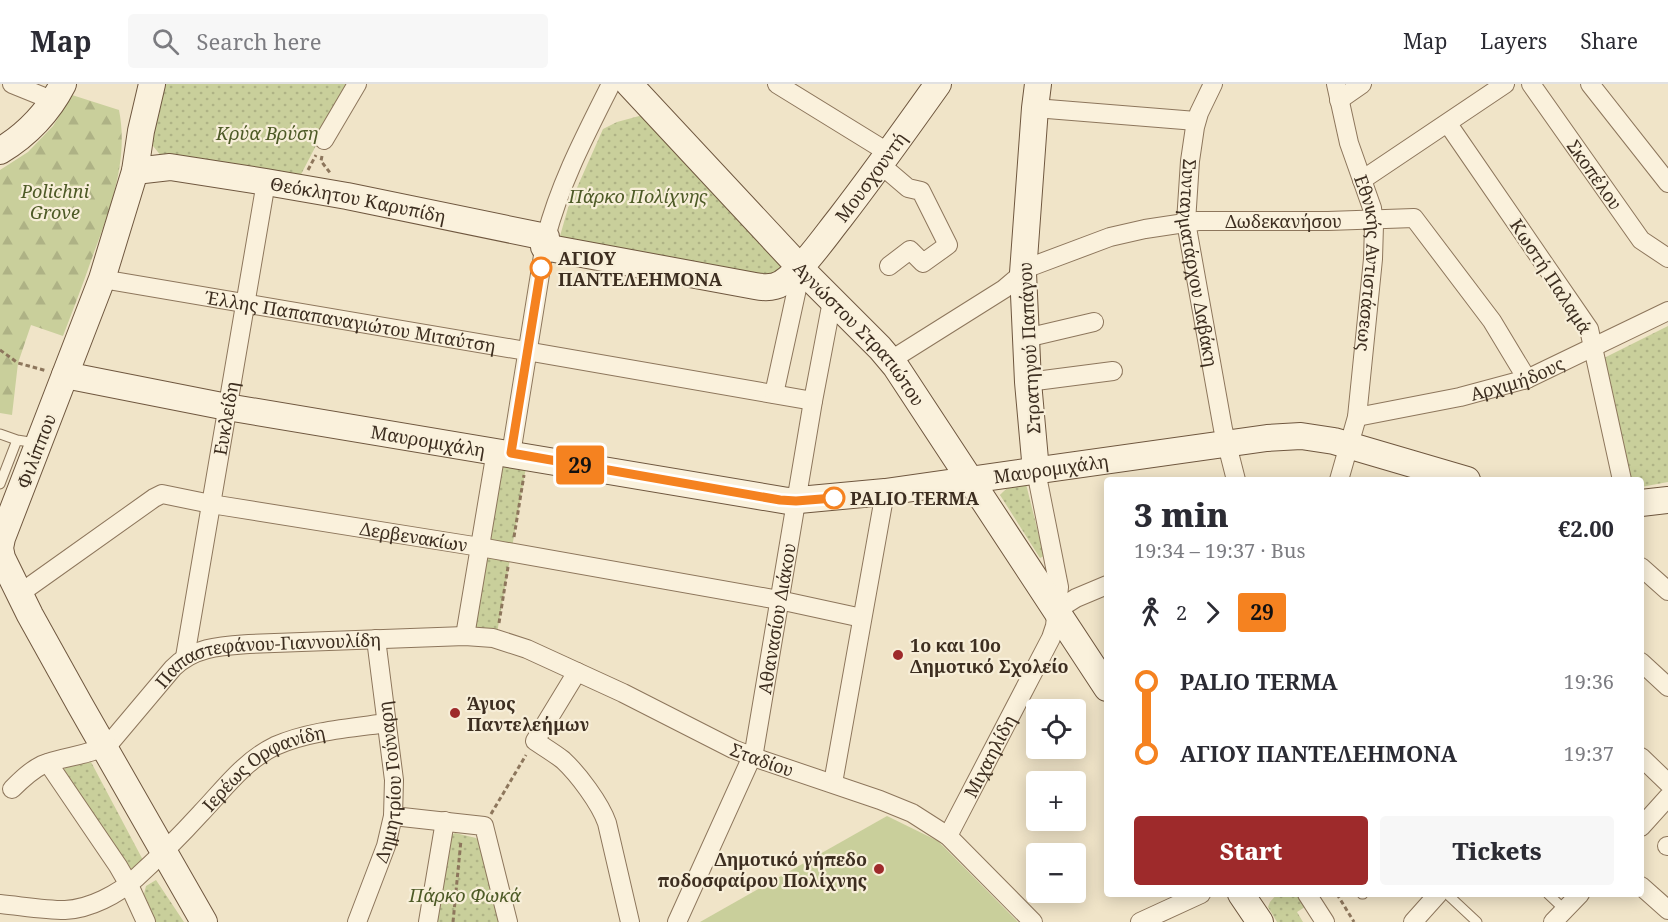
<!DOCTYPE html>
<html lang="en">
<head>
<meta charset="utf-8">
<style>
  :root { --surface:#fff; --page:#f7f7f7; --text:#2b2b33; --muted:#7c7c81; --line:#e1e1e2; --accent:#9e2a2b }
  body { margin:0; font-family:"Noto Serif",serif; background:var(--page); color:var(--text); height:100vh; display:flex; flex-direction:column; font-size:22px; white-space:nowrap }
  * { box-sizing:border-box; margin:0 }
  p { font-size:20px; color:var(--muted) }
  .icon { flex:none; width:33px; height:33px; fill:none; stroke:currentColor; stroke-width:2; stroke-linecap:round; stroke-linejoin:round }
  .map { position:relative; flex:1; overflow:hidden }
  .sheet { position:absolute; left:1104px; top:393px; width:540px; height:420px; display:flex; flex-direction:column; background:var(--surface); border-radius:6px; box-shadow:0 3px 15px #0003 }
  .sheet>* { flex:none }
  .badge { padding:0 12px; border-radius:4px; font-size:21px; line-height:39px }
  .tools { position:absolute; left:1026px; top:615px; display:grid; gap:12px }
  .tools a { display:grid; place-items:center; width:60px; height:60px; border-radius:6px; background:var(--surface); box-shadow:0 3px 15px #0003; font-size:30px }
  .map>.badge { position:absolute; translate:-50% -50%; box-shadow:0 0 0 3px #fff }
  .legs { display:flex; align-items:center; gap:9px; height:66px; padding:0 30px; font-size:20px }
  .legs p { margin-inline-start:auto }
  .headline { display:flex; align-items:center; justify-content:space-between; height:102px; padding:0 30px }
  h1 { font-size:33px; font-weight:800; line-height:45px }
  .cta { display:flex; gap:12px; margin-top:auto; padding:12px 30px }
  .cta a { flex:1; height:69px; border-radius:6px; background:var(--accent); color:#fff; font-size:24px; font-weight:800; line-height:69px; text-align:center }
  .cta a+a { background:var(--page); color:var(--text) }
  ul { padding:0 30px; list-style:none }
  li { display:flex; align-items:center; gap:21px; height:72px; font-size:22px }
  li i { display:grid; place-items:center; width:9px; height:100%; margin:0 8px; background:currentColor }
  li i::after { content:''; width:15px; height:15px; margin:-8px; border:4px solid; border-radius:50%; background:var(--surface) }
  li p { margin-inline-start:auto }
  li:first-child i { background:linear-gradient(#0000 50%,currentColor 0) }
  li:last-child i { background:linear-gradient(currentColor 50%,#0000 0) }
  header { display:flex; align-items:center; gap:36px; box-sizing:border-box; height:84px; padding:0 30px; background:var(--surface); border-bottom:2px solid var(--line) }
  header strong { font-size:28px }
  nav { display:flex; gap:33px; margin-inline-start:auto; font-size:21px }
  .search { width:420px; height:54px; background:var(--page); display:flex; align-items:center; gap:15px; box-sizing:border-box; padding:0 21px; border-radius:6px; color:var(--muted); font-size:22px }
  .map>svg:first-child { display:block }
  .green { fill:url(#green-dots) }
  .forest { fill:url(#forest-firs) }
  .pitch { fill:#c9cf9b }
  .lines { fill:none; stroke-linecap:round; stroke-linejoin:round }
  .lane-casing { stroke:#8d765c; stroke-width:11 }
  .street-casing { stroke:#8d765c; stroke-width:20 }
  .secondary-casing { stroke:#6f573f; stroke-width:28 }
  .path { stroke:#8d765c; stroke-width:3; stroke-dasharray:4.5 3; stroke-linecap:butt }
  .lane { stroke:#faf1dc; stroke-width:9 }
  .street { stroke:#faf1dc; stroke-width:18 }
  .secondary { stroke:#faf1dc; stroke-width:26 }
  .line-1-casing { stroke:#fff; stroke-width:14 }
  .line-1 { stroke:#f58220; stroke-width:9 }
  .stop-1-dot { fill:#fff; stroke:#f58220; stroke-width:3 }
  .poi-dot { fill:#9e2a2b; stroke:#f7eed8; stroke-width:2 }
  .labels { text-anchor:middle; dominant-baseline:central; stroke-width:4.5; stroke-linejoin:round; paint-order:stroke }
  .park-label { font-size:18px; font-style:italic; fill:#4d5a26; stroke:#f7eed8 }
  .street-label { font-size:18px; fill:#3d2e20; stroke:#f7eed8 }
  .stop-label { font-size:18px; font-weight:bold; fill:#3d2e20; stroke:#f7eed8; text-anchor:start }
  .poi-label { font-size:18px; font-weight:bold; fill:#3d2e20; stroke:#f7eed8; text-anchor:start }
</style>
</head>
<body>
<header>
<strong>Map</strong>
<div class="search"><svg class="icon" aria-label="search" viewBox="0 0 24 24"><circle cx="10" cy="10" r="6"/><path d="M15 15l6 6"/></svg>Search here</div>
<nav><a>Map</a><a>Layers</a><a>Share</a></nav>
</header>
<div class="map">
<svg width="1668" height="838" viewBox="0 0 1668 838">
  <defs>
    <pattern id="green-dots" width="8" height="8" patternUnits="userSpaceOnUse" patternTransform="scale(1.5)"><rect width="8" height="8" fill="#c9cf9b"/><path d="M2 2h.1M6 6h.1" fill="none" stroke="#aeb285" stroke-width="1.8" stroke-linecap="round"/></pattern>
    <pattern id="forest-firs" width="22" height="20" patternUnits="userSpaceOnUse" patternTransform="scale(1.5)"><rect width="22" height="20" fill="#c9cf9b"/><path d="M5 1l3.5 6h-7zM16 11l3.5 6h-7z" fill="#aeb285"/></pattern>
  </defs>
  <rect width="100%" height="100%" fill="#f0e4c8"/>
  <path class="green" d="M152,0H351L321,52L296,100L170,83L141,47Z
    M643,31L786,185L765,197L558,159L568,124L603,45L617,38Z
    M1668,242V398L1641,403V396H1629L1602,275Z
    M496,367L528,372L496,555L465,552Z
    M1026,400L1044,472L1040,474L1000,411C1008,402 1014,401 1026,400Z
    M91,678L144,778L132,786L64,686L65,684Z
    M455,749L476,754L479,757L499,838H433L450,752Z
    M156,796L184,838H156L144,810L146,802Z
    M1277,810H1298L1308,821L1297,828L1303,838H1277L1268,823L1270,818Z"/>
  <path class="forest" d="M72,11L119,26C129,77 110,126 92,174C83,200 73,226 63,252L31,241L18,279L12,331L0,329V86L28,68L53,42Z"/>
  <path class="pitch" d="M887,732L938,757L1018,838H700Z"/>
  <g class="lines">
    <g class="lane-casing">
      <path id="lane" d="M0,350L17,356L36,359
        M0,400L17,356
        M1362,810H1363
        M1447,810L1477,838
        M1548,810L1565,826"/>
    </g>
    <g class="street-casing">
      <g id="street">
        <path d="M12,0L54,17"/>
        <path d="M777,0L889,69"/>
        <path id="s1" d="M1213,0L1199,29L1195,43L1190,77L1186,138L1223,345L1236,396"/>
        <path id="s2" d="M1336,0L1349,59L1372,124L1374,141L1373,175L1357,333L1339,396"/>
        <path id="s3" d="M1531,0L1641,156L1668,174"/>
        <path d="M1590,0L1668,99"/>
        <path d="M1339,16L1362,0"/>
        <path d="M1035,24L1196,37"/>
        <path d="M1448,40L1589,245L1622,396"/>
        <path d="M324,56L357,0"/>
        <path d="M881,81L908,104L921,107L948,161L923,179L910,166L889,182"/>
        <path d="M1362,96L1505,0"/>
        <path id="s4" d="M102,195L526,267L813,317"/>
        <path d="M1026,254L1094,238"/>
        <path id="s5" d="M891,276L1004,205L1030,183L1110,153L1145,145L1198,137H1328L1414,134L1492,237L1527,295"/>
        <path d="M1028,298L1113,287"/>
        <path d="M774,310L798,200L800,183"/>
        <path id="s6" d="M1357,333L1460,313L1527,295L1668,227"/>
        <path d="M511,370L546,153C560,99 586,50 611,0"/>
        <path d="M1641,483L1668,507"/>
        <path id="s7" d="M19,510L154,414L162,410L211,420L480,463L779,516L862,534"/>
        <path d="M1057,526L1076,514L1107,501"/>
        <path d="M465,552L496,367"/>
        <path id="s8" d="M185,573L266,98"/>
        <path d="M1641,578L1668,603"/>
        <path d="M577,588L535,657C544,663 554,669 563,676C578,690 600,719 607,739L630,838"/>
        <path d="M1641,673L1668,699"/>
        <path d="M48,679L118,782L129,801L146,838"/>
        <path d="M833,699L885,408"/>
        <path id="s9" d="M12,705C21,696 30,687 42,681C63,672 89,672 109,660L173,584C194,563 221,562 249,560L465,552L493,554L527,565L623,609L733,665L759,675L880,716L912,729L948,752L1033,838"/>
        <path d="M393,732L484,742L508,838"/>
        <path d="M1641,743L1668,713"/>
        <path id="s10" d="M948,752L1051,554L1055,542L1059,503L1036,387"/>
        <path d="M1667,762H1668"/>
        <path d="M1641,802L1668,826"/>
        <path d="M1307,810L1325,838"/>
        <path id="s11" d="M0,820C21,822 44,826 65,826C90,825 118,810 136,794C159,773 180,752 201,729C224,705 244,677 275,662C309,647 350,644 387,639"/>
        <path id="s12" d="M357,838L386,762L393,732L394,696L376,555"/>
        <path d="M428,838L445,737"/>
        <path id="s13" d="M677,838L754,668L813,317L832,217"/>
        <path d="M1140,838L1201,810"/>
        <path d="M1413,838L1438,810"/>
        <path d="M1553,838L1580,810"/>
      </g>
    </g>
    <g class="secondary-casing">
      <g id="secondary">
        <path d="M152,0L141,47L135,87L102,195L2,454L0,464L2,474L30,531L80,621L204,838"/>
        <path id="s14" d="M629,0L808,192L880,264L896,283L1107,604"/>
        <path d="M0,67C28,50 48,29 63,0"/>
        <path id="s15" d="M135,87L170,83L266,98L347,112L546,153"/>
        <path id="s16" d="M544,163L755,202C765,204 774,204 782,199C803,185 824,154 840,134C874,90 906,45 938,0"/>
        <path id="s17" d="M65,291L227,323L788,417L885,408L1267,354L1301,352L1334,357L1467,396"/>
        <path d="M1036,387L1028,298L1023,189L1035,24L1038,0"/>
        <path d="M1641,419L1668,416"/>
        <path d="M1241,810L1260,838"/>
      </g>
    </g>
    <path class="path" d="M322,72L321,77L331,90
      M308,86L316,71
      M0,266L18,279L47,287
      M514,453L524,391
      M499,539L508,483
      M491,730L526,671
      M1337,810L1354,838
      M453,838L461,756"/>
    <use href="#lane" class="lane"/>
    <use href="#street" class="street"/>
    <use href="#secondary" class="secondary"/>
  </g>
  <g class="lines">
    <g class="line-1-casing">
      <path id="line-1" d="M541,184L511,369L780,416L796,417L834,414"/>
    </g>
    <use href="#line-1" class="line-1"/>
  </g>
  <g class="stop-1-dot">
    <circle cx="541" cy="184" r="10"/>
    <circle cx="834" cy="414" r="10"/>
  </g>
  <g class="poi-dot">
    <circle cx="898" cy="571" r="6"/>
    <circle cx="455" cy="629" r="6"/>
    <circle cx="879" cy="785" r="6"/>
  </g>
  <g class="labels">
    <g class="park-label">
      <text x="267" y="49">Κρύα Βρύση</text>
      <text x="55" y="107">Polichni<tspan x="55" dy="21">Grove</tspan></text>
      <text x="638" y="112">Πάρκο Πολίχνης</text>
      <text x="465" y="811">Πάρκο Φωκά</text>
    </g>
    <g class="street-label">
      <text stroke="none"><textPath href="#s3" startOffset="111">Σκοπέλου</textPath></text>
      <text stroke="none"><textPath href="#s16" startOffset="381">Μουσχουντή</textPath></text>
      <text stroke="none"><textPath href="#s15" startOffset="226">Θεόκλητου Καρυπίδη</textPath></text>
      <text stroke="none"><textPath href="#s5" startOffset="428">Δωδεκανήσου</textPath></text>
      <text stroke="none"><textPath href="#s1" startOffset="184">Συνταγματάρχου Δαβάκη</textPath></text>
      <text stroke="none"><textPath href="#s2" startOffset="184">Εθνικής Αντιστάσεως</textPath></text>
      <text transform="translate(1551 192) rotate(57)">Κωστή Παλαμά</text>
      <text stroke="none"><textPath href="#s4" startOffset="252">Έλλης Παπαπαναγιώτου Μιταύτση</textPath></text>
      <text stroke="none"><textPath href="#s14" startOffset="340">Αγνώστου Στρατιώτου</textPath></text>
      <text transform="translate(1029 264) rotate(-93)">Στρατηγού Παπάγου</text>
      <text stroke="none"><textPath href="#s6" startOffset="165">Αρχιμήδους</textPath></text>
      <text stroke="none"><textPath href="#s8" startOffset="242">Ευκλείδη</textPath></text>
      <text stroke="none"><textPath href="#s17" startOffset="369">Μαυρομιχάλη</textPath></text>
      <text transform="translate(36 367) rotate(-69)">Φιλίππου</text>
      <text stroke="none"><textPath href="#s17" startOffset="999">Μαυρομιχάλη</textPath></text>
      <text stroke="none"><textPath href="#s7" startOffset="430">Δερβενακίων</textPath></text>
      <text stroke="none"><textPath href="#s13" startOffset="322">Αθανασίου Διάκου</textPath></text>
      <text stroke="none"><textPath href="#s9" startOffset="304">Παπαστεφάνου-Γιαννουλίδη</textPath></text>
      <text stroke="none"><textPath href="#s10" startOffset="90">Μιχαηλίδη</textPath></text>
      <text stroke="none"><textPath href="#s9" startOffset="830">Σταδίου</textPath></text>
      <text stroke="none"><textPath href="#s11" startOffset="316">Ιερέως Ορφανίδη</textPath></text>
      <text stroke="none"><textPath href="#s12" startOffset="146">Δημητρίου Γούναρη</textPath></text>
    </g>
    <g class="stop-label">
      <text x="558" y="174">ΑΓΙΟΥ<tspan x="558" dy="21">ΠΑΝΤΕΛΕΗΜΟΝΑ</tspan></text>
      <text x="850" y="414">PALIO TERMA</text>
    </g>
    <g class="poi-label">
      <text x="910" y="561">1ο και 10ο<tspan x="910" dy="21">Δημοτικό Σχολείο</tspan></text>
      <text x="467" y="619">Άγιος<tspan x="467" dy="21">Παντελεήμων</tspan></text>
      <text x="867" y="775" text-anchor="end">Δημοτικό γήπεδο<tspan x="867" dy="21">ποδοσφαίρου Πολίχνης</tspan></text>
    </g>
  </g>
</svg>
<div class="tools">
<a><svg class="icon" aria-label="locate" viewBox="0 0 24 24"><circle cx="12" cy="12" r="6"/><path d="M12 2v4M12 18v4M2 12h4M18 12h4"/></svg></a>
<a>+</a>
<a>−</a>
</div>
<b class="badge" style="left:580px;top:381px;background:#f58220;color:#111">29</b>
<section class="sheet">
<div class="headline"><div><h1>3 min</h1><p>19:34 – 19:37 · Bus</p></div><b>€2.00</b></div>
<div class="legs"><svg class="icon" aria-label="walk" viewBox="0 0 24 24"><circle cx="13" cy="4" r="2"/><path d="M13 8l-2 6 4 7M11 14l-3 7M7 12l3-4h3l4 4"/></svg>2<svg class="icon" aria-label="forward" viewBox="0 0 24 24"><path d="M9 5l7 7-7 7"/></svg><b class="badge" style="background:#f58220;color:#111">29</b></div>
<ul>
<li><i style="color:#f58220"></i><b>PALIO TERMA</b><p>19:36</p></li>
<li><i style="color:#f58220"></i><b>ΑΓΙΟΥ ΠΑΝΤΕΛΕΗΜΟΝΑ</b><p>19:37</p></li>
</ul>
<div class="cta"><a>Start</a><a>Tickets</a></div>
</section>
</div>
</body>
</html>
